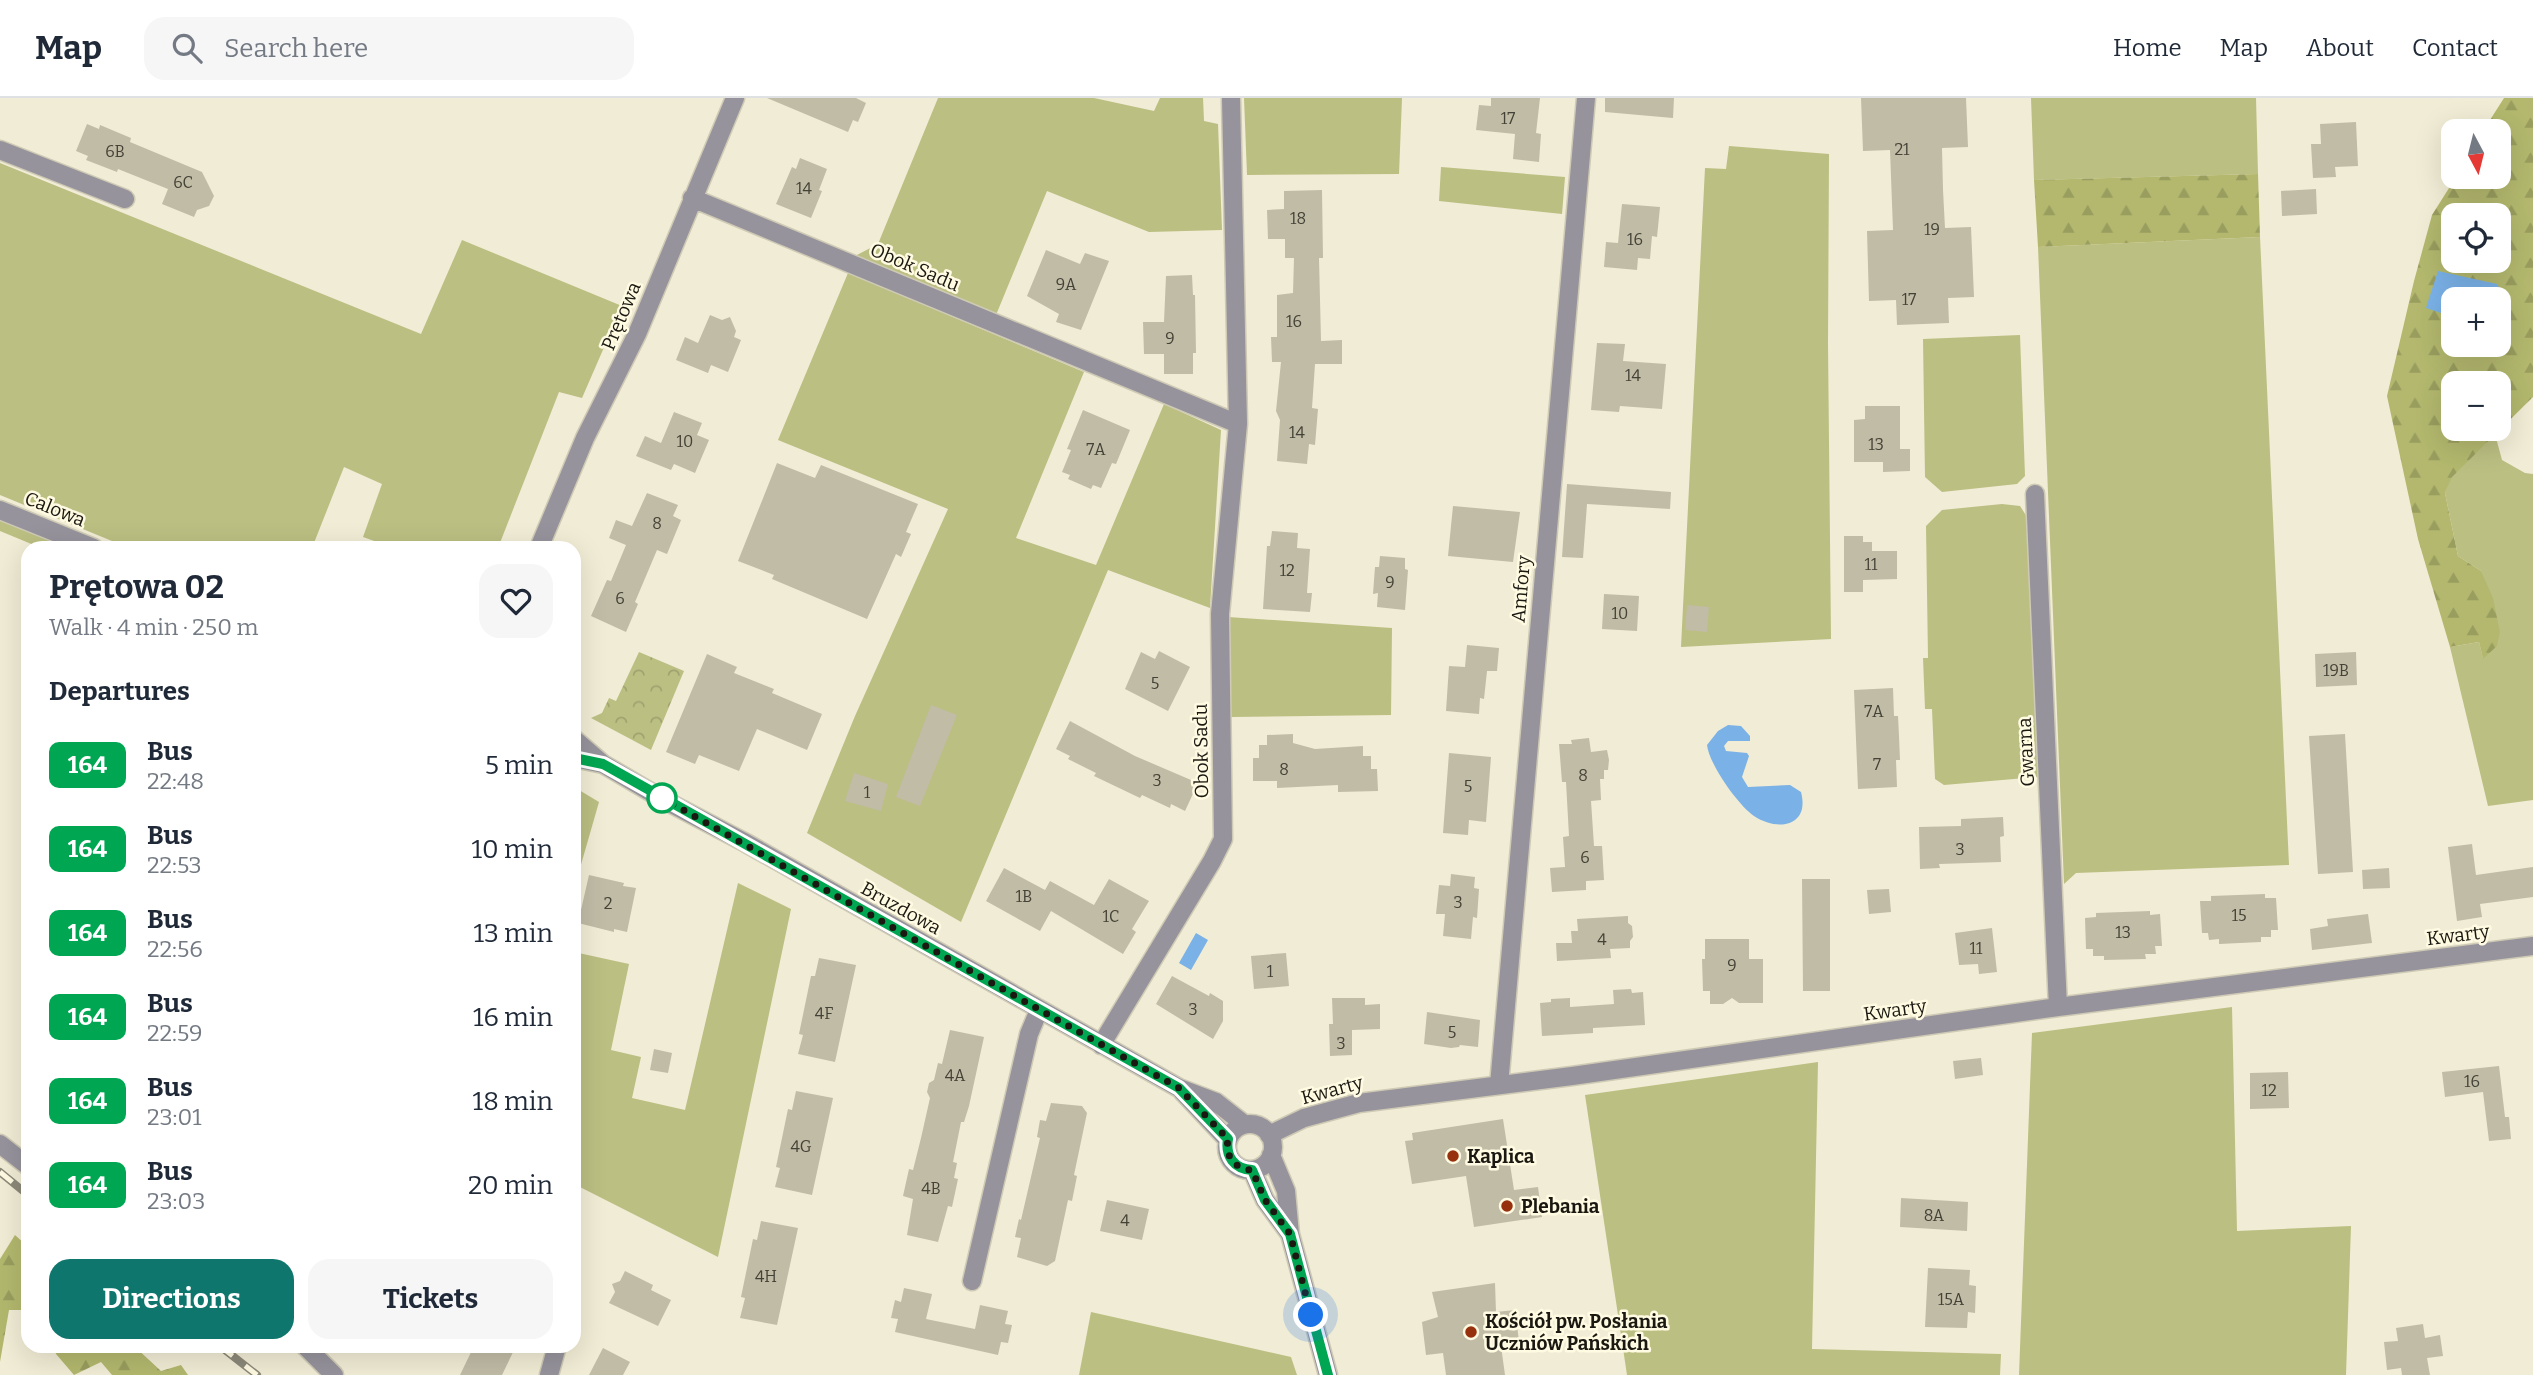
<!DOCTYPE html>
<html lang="en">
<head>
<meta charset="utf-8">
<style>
  :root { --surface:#fff; --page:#f6f6f7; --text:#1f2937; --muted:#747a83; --line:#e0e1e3; --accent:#0f766e }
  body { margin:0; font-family:Bitter,serif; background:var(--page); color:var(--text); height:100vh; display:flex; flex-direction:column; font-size:26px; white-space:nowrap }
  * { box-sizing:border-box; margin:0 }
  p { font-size:23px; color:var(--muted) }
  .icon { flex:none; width:38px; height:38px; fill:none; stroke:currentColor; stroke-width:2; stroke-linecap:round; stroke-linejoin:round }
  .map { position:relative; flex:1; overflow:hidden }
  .drawer { position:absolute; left:21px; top:443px; width:560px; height:812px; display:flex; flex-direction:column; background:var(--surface); border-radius:21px; box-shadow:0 7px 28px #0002 }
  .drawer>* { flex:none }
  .badge { padding:0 14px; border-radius:10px; font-size:24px; line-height:46px }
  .needle { width:46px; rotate:173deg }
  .controls { position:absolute; left:2441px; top:21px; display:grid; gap:14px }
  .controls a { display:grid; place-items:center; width:70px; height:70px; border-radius:14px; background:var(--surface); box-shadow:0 7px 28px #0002; font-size:35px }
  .you { position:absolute; width:35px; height:35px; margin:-18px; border:5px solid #fff; border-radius:50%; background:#1a73e8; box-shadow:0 0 0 10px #1a73e833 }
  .map>.badge { position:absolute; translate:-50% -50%; box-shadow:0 0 0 4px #fff }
  h2 { padding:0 28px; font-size:26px; line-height:63px }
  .round { display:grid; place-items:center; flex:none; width:74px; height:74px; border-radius:21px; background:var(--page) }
  .summary { display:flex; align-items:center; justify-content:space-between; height:119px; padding:0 28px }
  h1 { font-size:33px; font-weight:700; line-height:52px }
  .action { display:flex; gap:14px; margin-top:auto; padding:14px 28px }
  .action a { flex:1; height:80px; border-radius:21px; background:var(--accent); color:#fff; font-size:28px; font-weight:700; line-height:80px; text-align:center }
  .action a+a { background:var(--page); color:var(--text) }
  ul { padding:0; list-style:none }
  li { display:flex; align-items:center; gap:21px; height:84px; padding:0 28px }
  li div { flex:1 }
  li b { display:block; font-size:26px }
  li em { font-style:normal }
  li .badge { min-width:77px; font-weight:700; text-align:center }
  header { display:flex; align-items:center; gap:42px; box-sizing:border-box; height:98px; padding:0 35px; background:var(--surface); border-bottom:2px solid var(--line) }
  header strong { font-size:33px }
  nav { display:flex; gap:38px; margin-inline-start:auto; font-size:24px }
  .search { width:490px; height:63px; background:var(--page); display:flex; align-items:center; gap:18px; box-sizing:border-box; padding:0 24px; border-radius:21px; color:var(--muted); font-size:26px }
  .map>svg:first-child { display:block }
  .grass { fill:#bbbf82 }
  .forest { fill:url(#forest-firs); fill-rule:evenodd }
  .park { fill:url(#park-crowns) }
  .water { fill:#7ab1e7 }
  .building { fill:#c1bca6 }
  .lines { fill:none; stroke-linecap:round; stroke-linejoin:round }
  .minor-casing { stroke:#cfcab5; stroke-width:21 }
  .minor { stroke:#96939c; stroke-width:18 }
  .rail-casing { stroke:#8c8979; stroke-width:8 }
  .rail { stroke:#fffae2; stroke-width:5; stroke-dasharray:16; stroke-linecap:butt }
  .line-casing { stroke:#fff; stroke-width:16 }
  .line { stroke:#00a651; stroke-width:10 }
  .walk { stroke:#1a1810; stroke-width:7; stroke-dasharray:0 12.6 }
  .stop-dot { fill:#fff; stroke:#00a651; stroke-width:3.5 }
  .poi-dot { fill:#97310d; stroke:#fffae2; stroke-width:2.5 }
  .labels { text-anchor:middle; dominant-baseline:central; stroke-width:5; stroke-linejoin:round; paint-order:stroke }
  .number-label { font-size:16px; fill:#444136 }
  .street-label { font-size:19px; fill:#1a1810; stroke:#fffae2 }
  .poi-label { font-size:19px; font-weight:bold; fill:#1a1810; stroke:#fffae2; text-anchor:start }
</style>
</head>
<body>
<header>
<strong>Map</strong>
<div class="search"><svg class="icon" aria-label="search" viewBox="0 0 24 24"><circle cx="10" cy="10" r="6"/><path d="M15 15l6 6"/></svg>Search here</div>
<nav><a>Home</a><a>Map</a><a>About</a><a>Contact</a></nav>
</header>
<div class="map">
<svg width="2533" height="1277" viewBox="0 0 2533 1277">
  <defs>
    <pattern id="forest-firs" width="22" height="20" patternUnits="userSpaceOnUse" patternTransform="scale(1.75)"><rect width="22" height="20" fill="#b3b86e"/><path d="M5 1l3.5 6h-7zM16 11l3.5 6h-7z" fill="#999d5e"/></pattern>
    <pattern id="park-crowns" width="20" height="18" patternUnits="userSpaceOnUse" patternTransform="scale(1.75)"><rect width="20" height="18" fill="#bbbf82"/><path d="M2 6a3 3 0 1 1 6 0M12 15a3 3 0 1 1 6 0" fill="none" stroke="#a0a36f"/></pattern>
  </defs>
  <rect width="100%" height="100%" fill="#f1ecd5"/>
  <path class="grass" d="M938,0H1094L1154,13L1160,0H1203L1204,23L1218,26L1222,132L1149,134L1047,93L996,217L855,158L878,146Z
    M1244,0H1402L1399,76L1247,77Z
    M2031,0H2256L2258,76L2034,82Z
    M1729,48L1829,56L1828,245L1831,541L1681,549L1705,70L1726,71Z
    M0,65L421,236L462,142L622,208L582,300L559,294L498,450H394L363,439L382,386L344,369L312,450H129L0,397Z
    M1441,69L1565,79L1562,116L1439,103Z
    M2260,139L2289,767L2076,775L2064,786L2038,149Z
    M848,175L1084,274L1016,440L1096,467L1164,306L1221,332L1210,510L1108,472L961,824L807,735L855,618L948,411L778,342Z
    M2020,237L2025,378L2017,386L1942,394L1925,379L1923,241Z
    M2495,336L2502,362L2525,375L2533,376V702L2488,708L2450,549L2479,544L2483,560L2481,473L2458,458L2445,395L2451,379Z
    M2002,406L2020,408L2029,422L2038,679L1944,687L1935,681L1932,611H1925L1923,560H1928L1926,428L1942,412Z
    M0,421L72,450H41L0,433Z
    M1228,519L1392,530L1391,617L1231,619Z
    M574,689L599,704L574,791Z
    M738,785L791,811L718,1159L574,1086V854L629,866L611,952L641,959L632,1000L685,1012Z
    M2232,909L2237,1133L2351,1128L2346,1277H2019L2032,935Z
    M1818,964L1812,1251L2001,1256L2000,1277H1627L1585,997Z
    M1091,1214L1291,1259L1297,1277H1079Z"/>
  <path class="forest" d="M2504,0H2533V299L2452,379L2445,395L2458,458L2481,473L2493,500L2500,534L2497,548L2483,561L2479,544L2450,549L2418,441L2387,298L2414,183L2432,117L2456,79H2499V33H2483ZM2454,117H2499V163H2454ZM2454,201H2499V247H2454ZM2454,285H2499V331H2454Z
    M2258,76L2260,139L2038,149L2034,82Z
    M15,1137L28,1149V1212H9L0,1264V1161Z
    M54,1248H134L161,1273L181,1267L188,1277H112L101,1264L74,1277L56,1256Z"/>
  <path class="park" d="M639,554L684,573L651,652L591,620L602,615L609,600L616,603Z"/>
  <path class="water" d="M2438,173L2497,186L2500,191L2497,201H2454L2453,219L2426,210Z
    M1728,627L1741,628L1750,638V643H1728L1724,648L1726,653L1747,655L1749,658L1742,679L1748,689L1790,687L1801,694C1810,728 1778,734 1754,718C1738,707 1709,666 1707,647L1718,633Z
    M1196,835L1208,842L1191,872L1179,865Z"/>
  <path class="building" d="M767,0H856L866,5L858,24L853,22L848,34Z
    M1491,0H1540L1536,35L1541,36L1539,64L1513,61L1515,36L1476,32L1479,7L1491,8Z
    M1605,0H1674L1673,20L1605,14Z
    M1861,0H1966L1968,49L1942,50L1943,92L1945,130L1971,129L1974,199L1948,200L1949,225L1897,227L1896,202L1869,203L1867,133L1893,132L1890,52L1863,53Z
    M2356,24L2358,68L2335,69L2336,79L2313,80L2311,46H2321L2320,26Z
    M87,26L99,31L100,27L131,40L130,44L202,74L214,98L209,108L197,112L194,119L162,106L168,91L118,71L117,74L86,62L88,58L76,53Z
    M800,60L827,71L819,92L822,93L811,120L776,106L792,69L796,71Z
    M2316,91L2317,116L2282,118L2281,93Z
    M1322,92L1323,160H1319L1321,243L1342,242V266H1315L1312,310L1318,311L1315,347L1309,346L1307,366L1277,363L1280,322L1276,313L1281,264H1272L1271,239H1277V197L1293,195L1294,160H1285V141H1268L1267,112L1284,111V93Z
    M1622,106L1660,109L1657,139L1652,138L1650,161L1638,160L1637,172L1604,169L1606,144L1618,145Z
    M1046,152L1080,166L1085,155L1109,163L1081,232L1056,224L1059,216L1027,198Z
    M1192,177L1193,197H1195L1196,255H1193V276H1164V256H1144L1143,224H1164L1166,178Z
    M710,217L722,222L730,219L736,233L734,239L741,242L728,274L711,267L708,275L676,262L685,239L698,245Z
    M1597,245L1625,246L1623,263L1666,266L1662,311L1620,308L1619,314L1591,312Z
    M1865,308H1900V351H1910V373L1883,374V364H1854V322L1865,321Z
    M1083,312L1130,332L1116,366L1112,365L1101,390L1093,387L1091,391L1068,381L1070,377L1062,374L1071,352L1067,351Z
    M674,314L702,325L697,337L709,342L695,375L674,366L671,372L636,358L645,338L661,345Z
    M777,365L815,380L821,367L918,406L906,434L911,436L901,459L896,456L867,521L772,481L774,477L738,463Z
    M1567,386L1671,394L1670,411L1587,406L1583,460L1562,459Z
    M647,395L678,407L673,418L681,422L667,456L657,452L635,504L638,506L626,534L591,518L607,482L611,483L626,447L609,440L616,422L632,428Z
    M1453,408L1520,414L1513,464L1448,458Z
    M1272,433L1298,435L1297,450L1310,451L1307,495H1312L1310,514L1263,511L1267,448H1270Z
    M1844,438H1863V444H1872V453H1897V481L1863,482V494H1844Z
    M1380,458L1405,460V471L1408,472L1405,512L1377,509L1378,495L1373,496L1375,469H1379Z
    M1604,496L1639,498L1637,533L1602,531Z
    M1687,507L1709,509L1707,534L1685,532Z
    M1467,547L1499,550L1497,573H1487L1484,601L1480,600L1479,616L1446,613L1449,568L1465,569Z
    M1159,553L1190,569L1168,613L1125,591L1141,554L1155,561Z
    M2356,554L2357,587L2316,589L2315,556Z
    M707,556L737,569L734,575L774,591L772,595L822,616L807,652L757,631L739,673L699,657L695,666L666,654Z
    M1893,590L1894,618H1898L1899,638L1900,662H1896L1897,689L1858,691L1854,592Z
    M931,607L957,617L920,708L896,699Z
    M1070,623L1135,658L1198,685L1185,713L1171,706L1170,710L1142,697L1140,700L1094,678L1096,675L1068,661L1070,658L1056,651Z
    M1293,636V645L1315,651L1363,648V658H1371V671H1377L1378,693L1338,694V687L1277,690V683H1253V660H1259V647H1267V637Z
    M2345,636L2353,774L2318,776L2309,638Z
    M1589,640L1591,654L1607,652L1609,662L1608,672H1604V681H1600L1601,702L1591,703L1594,748H1602L1604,782L1586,783V792L1552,794L1550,770L1565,769L1563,739L1569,738L1566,684H1562L1559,646H1572L1571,642Z
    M1449,655L1491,659L1486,724L1469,722L1468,737L1443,735Z
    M854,675L888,686L881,713L845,703Z
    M2003,719L2004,738L2000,739L2001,764L1939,766L1940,770L1920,771L1919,729L1961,728V721Z
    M2472,746L2476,777L2533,769V799L2480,806L2482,819L2457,823L2448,749Z
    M1004,770L1045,792L1050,783L1094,807L1109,781L1149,803L1132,831L1136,834L1123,856L1051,813L1040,833L986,803Z
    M2389,770L2390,790L2363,791L2362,772Z
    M1451,776L1475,779L1474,790L1479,791L1477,820L1473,819L1471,841L1443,838L1445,816H1436L1439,787L1450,788Z
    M589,777L624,785L623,788L636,790L627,834L614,831V834L578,825Z
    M1802,781H1830V893H1803Z
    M1889,791L1891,814L1869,816L1867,792Z
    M2265,796V800H2276L2278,832H2271V839H2261V844L2219,846V841L2209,842L2208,835H2202L2200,803H2211V798Z
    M2150,813V817L2160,816L2162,848H2155L2156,856H2145L2146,861L2104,862V858H2093V851H2086L2085,820L2096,819V815Z
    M2368,816L2372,845L2312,852L2310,831L2328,828L2327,821Z
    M1628,818V825L1632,828L1633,839L1630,843V850L1610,851L1611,860L1557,863L1556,845H1572L1571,833H1578L1577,821Z
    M1992,830L1997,874L1979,876L1978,866L1959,867L1955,835Z
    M1705,841H1749V861H1763V905H1739L1732,900L1723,906H1710V893H1703L1702,861H1705Z
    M1286,855L1289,888L1254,891L1251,858Z
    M819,860L856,867L835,964L798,956L803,937L799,936L811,878H815Z
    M1172,878L1209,898L1210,895L1223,903V923L1213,941L1156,906Z
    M1631,891L1632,895L1643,894L1645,927L1593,930V935L1542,938L1540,905L1551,904V901L1570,900V909L1614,906L1613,892Z
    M1332,900H1365V907L1380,906V931L1352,932V957L1330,958L1329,926H1333Z
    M1427,914L1480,922L1478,949L1460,947L1459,949L1451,950L1424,946Z
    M950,932L984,939L969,1008L964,1024H961L953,1064L957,1065L954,1080L958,1081L952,1109L948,1108L938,1144L907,1137L913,1101L903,1098L909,1071L913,1072L921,1040L930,1000L927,994L929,985L934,982L938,965L942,966Z
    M654,951L672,955L668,975L650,972Z
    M1981,960L1983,977L1955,981L1953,963Z
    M2499,968L2505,1019H2509L2511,1041L2489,1043L2483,994L2445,999L2442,974Z
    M2288,974L2289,1010L2250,1011V975Z
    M796,993L833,1000L812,1097L775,1089L780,1070L776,1069L788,1011L792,1012Z
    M1051,1005L1082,1008L1087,1015L1074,1077L1077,1078L1072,1103L1068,1102L1055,1163L1047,1168L1017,1159L1021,1140L1015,1139L1019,1121L1021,1122L1040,1040L1037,1039L1040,1022L1046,1023Z
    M1503,1021L1514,1092L1538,1089L1542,1119L1474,1129L1466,1078L1412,1086L1405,1043L1413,1042L1412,1035Z
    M1901,1100L1968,1104L1967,1133L1900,1129Z
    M1107,1102L1149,1111L1142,1142L1100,1133Z
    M761,1123L798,1130L777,1227L740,1220L745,1200L741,1199L753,1141L757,1142Z
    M1928,1170L1970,1172L1969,1187L1976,1188L1975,1215L1968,1214L1967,1230L1925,1229Z
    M625,1173L653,1187L651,1192L671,1202L658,1228L609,1205L615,1194L612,1186L620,1183Z
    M1495,1185L1496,1214L1515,1212L1519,1243L1501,1248L1505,1277H1446L1443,1255L1426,1257L1422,1224L1438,1219L1432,1194Z
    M904,1190L932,1196L926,1221L975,1231L980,1207L1008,1213L1005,1226L1012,1227L1008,1245L1001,1244L998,1257L895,1234L898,1221L891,1220L895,1202L901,1204Z
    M2423,1226L2425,1240L2440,1237L2443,1258L2427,1260L2430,1277H2402L2401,1270L2387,1272L2384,1244L2398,1243L2396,1230Z
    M474,1248H516L502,1277H460Z
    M603,1250L630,1264L623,1277H589Z"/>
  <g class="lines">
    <g class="minor-casing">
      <path id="minor" d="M0,52L125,101
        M692,100L1238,326
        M2035,396L2058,909
        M0,412L94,450
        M539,450L585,340L637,236L735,0
        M574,641L603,666L664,702L746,745L1179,990L1216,1004L1244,1026
        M574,660L603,666
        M1101,947L1212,763L1223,741L1220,516L1238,326L1231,1
        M1499,987L1586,0
        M1182,993L1228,1042
        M1227 1049a23 23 0 1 1 46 0a23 23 0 1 1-46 0Z
        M1269,1037L1304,1020L1359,1005L1572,978L2058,909L2533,848
        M0,1046L28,1068
        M1271,1057L1286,1093L1290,1136L1328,1277
        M1252,1072L1265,1102L1290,1136
        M972,1183L1029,936L1039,912
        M305,1248L334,1277
        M549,1277L557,1248"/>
    </g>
    <use href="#minor" class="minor"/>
    <g class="rail-casing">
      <path id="rail" d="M0,1074L28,1097
        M220,1248L257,1277"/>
    </g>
    <use href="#rail" class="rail"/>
  </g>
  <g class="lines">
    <g class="line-casing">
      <path id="line" d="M574,660L603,666L1179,990L1228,1041C1225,1058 1234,1071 1252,1072L1265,1102L1290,1136L1328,1277"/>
    </g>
    <use href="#line" class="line"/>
    <path class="walk" d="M662,700L1179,990L1228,1041C1225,1058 1234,1071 1252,1072L1265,1102L1290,1136L1311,1217"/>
  </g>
  <circle class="stop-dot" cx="662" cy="700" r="14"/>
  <g class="poi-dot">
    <circle cx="1453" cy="1058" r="7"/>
    <circle cx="1507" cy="1108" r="7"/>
    <circle cx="1471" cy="1234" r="7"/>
  </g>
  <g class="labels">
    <g class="number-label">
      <text x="1508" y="20">17</text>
      <text x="1902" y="51">21</text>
      <text x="115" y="53">6B</text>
      <text x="183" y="84">6C</text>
      <text x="804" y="90">14</text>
      <text x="1298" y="120">18</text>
      <text x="1932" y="131">19</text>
      <text x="1635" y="141">16</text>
      <text x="1066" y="186">9A</text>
      <text x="1909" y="201">17</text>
      <text x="1294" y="223">16</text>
      <text x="1170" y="240">9</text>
      <text x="1633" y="277">14</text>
      <text x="1297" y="334">14</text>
      <text x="685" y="343">10</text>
      <text x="1876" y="346">13</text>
      <text x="1096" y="351">7A</text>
      <text x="657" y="425">8</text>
      <text x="1871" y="466">11</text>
      <text x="1287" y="472">12</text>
      <text x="1390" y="484">9</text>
      <text x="620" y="500">6</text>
      <text x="1620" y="515">10</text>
      <text x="2336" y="572">19B</text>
      <text x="1155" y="585">5</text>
      <text x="1874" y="613">7A</text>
      <text x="1877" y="666">7</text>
      <text x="1284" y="671">8</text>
      <text x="1583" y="677">8</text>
      <text x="1157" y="682">3</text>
      <text x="1468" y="688">5</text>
      <text x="867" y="694">1</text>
      <text x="1960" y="751">3</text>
      <text x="1585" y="759">6</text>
      <text x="1024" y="798">1B</text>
      <text x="1458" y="804">3</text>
      <text x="608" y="805">2</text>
      <text x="2239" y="817">15</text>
      <text x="1111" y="818">1C</text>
      <text x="2123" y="834">13</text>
      <text x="1602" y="841">4</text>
      <text x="1976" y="850">11</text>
      <text x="1732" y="867">9</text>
      <text x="1270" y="873">1</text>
      <text x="1193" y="911">3</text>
      <text x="824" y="915">4F</text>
      <text x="1452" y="934">5</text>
      <text x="1341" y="945">3</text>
      <text x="955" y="977">4A</text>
      <text x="2472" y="983">16</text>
      <text x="2269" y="992">12</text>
      <text x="801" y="1048">4G</text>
      <text x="931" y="1090">4B</text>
      <text x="1934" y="1117">8A</text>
      <text x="1125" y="1122">4</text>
      <text x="766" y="1178">4H</text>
      <text x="1951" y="1201">15A</text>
    </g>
    <g class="street-label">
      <text transform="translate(915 169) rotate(23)">Obok Sadu</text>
      <text transform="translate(621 218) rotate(-67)">Prętowa</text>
      <text transform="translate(55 411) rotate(22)">Calowa</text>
      <text transform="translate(1521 491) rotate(-85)">Amfory</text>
      <text transform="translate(1201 653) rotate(-91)">Obok Sadu</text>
      <text transform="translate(2026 654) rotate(-93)">Gwarna</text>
      <text transform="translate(901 810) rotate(29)">Bruzdowa</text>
      <text transform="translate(2458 837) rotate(-7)">Kwarty</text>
      <text transform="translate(1895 912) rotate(-8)">Kwarty</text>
      <text transform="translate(1332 992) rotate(-15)">Kwarty</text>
    </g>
    <g class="poi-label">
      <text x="1467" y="1058">Kaplica</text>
      <text x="1521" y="1108">Plebania</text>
      <text x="1485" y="1223">Kościół pw. Posłania<tspan x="1485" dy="22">Uczniów Pańskich</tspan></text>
    </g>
  </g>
</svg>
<div class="controls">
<a><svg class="needle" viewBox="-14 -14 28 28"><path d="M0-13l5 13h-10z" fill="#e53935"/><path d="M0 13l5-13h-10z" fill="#747a83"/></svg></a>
<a><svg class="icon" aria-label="locate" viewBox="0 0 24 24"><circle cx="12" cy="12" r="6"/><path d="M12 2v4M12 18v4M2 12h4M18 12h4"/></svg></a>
<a>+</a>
<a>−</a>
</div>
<div class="you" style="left:1311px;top:1217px"></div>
<section class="drawer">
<div class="summary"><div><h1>Prętowa 02</h1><p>Walk · 4 min · 250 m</p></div><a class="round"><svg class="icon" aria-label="heart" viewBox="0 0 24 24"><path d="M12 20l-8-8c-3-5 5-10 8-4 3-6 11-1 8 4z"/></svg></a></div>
<h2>Departures</h2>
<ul>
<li><span class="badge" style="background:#00a651;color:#fff">164</span><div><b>Bus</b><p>22:48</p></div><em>5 min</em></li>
<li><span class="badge" style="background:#00a651;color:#fff">164</span><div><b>Bus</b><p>22:53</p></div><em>10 min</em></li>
<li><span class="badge" style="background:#00a651;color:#fff">164</span><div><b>Bus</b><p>22:56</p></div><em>13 min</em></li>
<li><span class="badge" style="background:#00a651;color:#fff">164</span><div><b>Bus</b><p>22:59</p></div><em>16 min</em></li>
<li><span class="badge" style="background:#00a651;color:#fff">164</span><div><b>Bus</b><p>23:01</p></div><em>18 min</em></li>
<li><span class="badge" style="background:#00a651;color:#fff">164</span><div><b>Bus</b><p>23:03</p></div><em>20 min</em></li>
</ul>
<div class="action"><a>Directions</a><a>Tickets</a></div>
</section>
</div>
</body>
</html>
